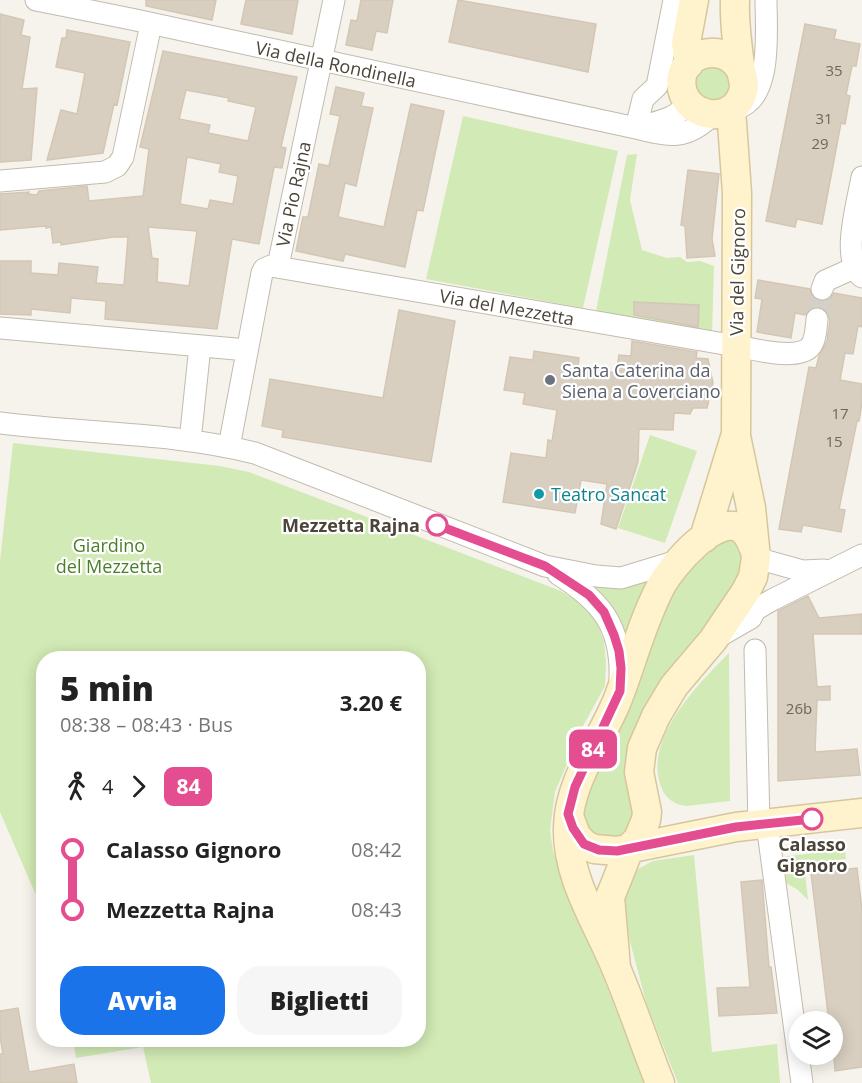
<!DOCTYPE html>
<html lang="it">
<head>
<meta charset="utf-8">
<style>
  :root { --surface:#fff; --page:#f6f6f6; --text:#222; --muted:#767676; --accent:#1a73e8 }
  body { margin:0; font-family:"Open Sans",sans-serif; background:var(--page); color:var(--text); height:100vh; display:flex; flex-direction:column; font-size:22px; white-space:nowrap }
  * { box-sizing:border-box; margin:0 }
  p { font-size:20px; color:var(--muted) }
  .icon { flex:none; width:33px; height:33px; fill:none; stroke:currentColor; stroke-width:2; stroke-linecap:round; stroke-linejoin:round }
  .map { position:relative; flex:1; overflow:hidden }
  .details { position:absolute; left:36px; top:651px; width:390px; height:396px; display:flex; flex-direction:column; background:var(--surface); border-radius:24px; box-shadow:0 3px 15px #0003 }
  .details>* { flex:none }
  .badge { padding:0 12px; border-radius:9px; font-size:21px; line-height:39px }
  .controls { position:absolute; left:789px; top:1011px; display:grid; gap:12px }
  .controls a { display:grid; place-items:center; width:54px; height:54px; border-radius:50%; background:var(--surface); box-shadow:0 3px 15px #0003; font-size:30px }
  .map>.badge { position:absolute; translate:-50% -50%; box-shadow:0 0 0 3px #fff }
  .legs { display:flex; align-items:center; gap:9px; height:66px; padding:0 24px; font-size:20px }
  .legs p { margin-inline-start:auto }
  .summary { display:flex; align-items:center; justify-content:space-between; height:102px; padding:0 24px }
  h1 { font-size:33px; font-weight:800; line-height:45px }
  .action { display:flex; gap:12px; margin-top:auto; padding:12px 24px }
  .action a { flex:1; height:69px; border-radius:24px; background:var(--accent); color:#fff; font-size:24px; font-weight:800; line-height:69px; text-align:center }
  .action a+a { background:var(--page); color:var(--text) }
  ul { padding:0 24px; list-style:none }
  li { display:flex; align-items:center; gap:21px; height:60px; font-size:22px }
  li i { display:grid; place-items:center; width:9px; height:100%; margin:0 8px; background:currentColor }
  li i::after { content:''; width:15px; height:15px; margin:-8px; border:4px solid; border-radius:50%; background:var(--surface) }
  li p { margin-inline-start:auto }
  li:first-child i { background:linear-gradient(#0000 50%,currentColor 0) }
  li:last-child i { background:linear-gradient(currentColor 50%,#0000 0) }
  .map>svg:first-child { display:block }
  .green { fill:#d2eab5 }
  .building { fill:#d8cfc1; stroke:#d3c7b4; stroke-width:1.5; fill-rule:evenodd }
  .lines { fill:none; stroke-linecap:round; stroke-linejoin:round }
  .street-tunnel { stroke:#d4d0c8; stroke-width:21; stroke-dasharray:21 10; stroke-linecap:butt }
  .street-casing { stroke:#c2bbae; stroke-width:23 }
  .secondary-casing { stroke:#d6c79b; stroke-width:31 }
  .street { stroke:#fff; stroke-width:21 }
  .secondary { stroke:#fff3cd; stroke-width:28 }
  .line-1-casing { stroke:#fff; stroke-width:14 }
  .line-1 { stroke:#e44e90; stroke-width:9 }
  .worship-dot { fill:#6b7280; stroke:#fff; stroke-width:2 }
  .culture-dot { fill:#0f9aa8; stroke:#fff; stroke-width:2 }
  .stop-1-dot { fill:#fff; stroke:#e44e90; stroke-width:3 }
  .labels { text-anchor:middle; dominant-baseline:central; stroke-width:4.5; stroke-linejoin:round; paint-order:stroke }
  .number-label { font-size:15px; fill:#6e675b }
  .street-label { font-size:18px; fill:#4b4439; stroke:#fff }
  .worship-label { font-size:18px; fill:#5b616d; stroke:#fff; text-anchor:start }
  .culture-label { font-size:18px; fill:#0d838f; stroke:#fff; text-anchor:start }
  .stop-label { font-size:18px; font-weight:bold; fill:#4b4439; stroke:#fff; text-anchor:end }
  .park-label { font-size:18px; fill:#4a7f2a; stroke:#fff }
</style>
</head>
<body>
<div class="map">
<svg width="862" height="1083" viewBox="0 0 862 1083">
  <rect width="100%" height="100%" fill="#f6f3ec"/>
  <path class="green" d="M695 83a17 17 0 1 1 34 0a17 17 0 1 1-34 0Z
    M463,116L618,151L583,308L426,279Z
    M637,154L630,200L642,250L667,258L680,257L687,262L700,261L714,266L712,334L596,311L627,155Z
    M650,435L697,451L665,543L618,528Z
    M13,443L220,466L249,472L561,591L584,605L597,623L604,641L606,662L605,686L583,726L555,792L550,830L553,851L645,1083H151L143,1047L76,1058L73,1040H418V658H44L43,906L35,893L0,812V561Z
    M729,540L735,542L743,548L742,575L694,643L648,700L639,718L625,760L626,785L633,808L631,827L615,840L585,834L580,809L653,628L677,583L716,543Z
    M656,573L627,653L610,604L596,590L598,584Z
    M729,653L730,801L686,806C672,804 664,797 660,784C645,737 699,683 729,653Z
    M845,849L846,859L804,864L808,900L798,890L786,883L782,857Z
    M694,855L712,1052L777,1044L780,1083H678L647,1005L630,942L623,905L629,882L638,869L653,861Z"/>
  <path class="building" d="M146,0H216L212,20L146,6Z
    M246,0H298L292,34L241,24Z
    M361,0H393L387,33L376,31L372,50L346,45L351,20L357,21Z
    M458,0L596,24L588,72L449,42Z
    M0,14L24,20L21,35L30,37L22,89L37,88L31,160L0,162Z
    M805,24L836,30L834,39L860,44L856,66H852L846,95L850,96L845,124L841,123L822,224L797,219L795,227L766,221Z
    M67,30L130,42L117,105L114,104L103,153L47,160L61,110L77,114L85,73L56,67L62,38H66Z
    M163,51L297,77L281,147L286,148L282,168L274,167L259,244L232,239L217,329L105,319L106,301L71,298L70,313L31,309V315L0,314V261H31V273L58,275L59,263L98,267L96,283L124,285L128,237H113L61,245V242L53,243L51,227L46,228V226L0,230V194L29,192L28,194L37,195L39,191L87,186L89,201L143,196L149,149L140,147ZM186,90L229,98L228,101L256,107L248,141L208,133L210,125L179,119ZM187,157L221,164L219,172L238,176L233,204L210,200L208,209L180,204ZM148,227L197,231L189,286L157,282L158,259L152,258Z
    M336,87L364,93L361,106L373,108L356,186L345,183L338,217L384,227L411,104L444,111L423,211L417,210L405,267L345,254L343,261L296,251L303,217H308L319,164L329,166L340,116L330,114Z
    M688,170L719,174L712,239L715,256L687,258L685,226L681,225Z
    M758,280L810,289L812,297L818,301L830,299L834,293L862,298V327L858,326L853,354L845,353L840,380L862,384V403L859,421H857L839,509L845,510L841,532L803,525L801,532L779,529L809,367L816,368L819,356L827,341L830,320L825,309L819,306L812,307L805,315L795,313L791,338L757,332L762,299L755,298Z
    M634,302L699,305L698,327L634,315Z
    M399,310L455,321L431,462L282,437L283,430L262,426L270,379L383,398Z
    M632,341L697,352L696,358L708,359L713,383L707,408H693L690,414L674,413L673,430L639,429L638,462L616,529L601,524L607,484L581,480L575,513L503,502L511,453L546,458L548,440L552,441L557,410L523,404L525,393L504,390L510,357L533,360L534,351L579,358L578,367L616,373L619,355L631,356Z
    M808,596L819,618L862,614V634H813L817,687L830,686V700H817L815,752L857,749L860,775L778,781V611Z
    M857,868L862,910V1067L835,1071L832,1022H829L811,873Z
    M762,880L769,967H771L777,1013L719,1016L717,988L750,987L741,882Z
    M18,1008L29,1072L74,1064L77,1083H0V1054H3L0,1037V1011Z"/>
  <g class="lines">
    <path class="street-tunnel" d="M817,319L822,289"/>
    <g class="street-casing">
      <path id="street" d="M36,0L131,19L636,128C668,137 687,140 712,115
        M737,108C773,99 766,28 766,0
        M639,127C659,121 675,120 688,103
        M636,128L643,99L657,86L674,0
        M862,177C858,202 840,260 862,277
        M0,181L105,172L117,166L123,157L151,24
        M278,266L334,0
        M822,289L825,281L854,268
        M0,328L247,350
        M0,423C85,434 172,432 255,453L545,566L596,576L621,578L677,561
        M190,441L200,346
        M229,447L262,273L264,269L271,266L736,346C754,349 796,361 810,347C816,340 816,328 817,319
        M756,558L803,571L824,570
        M558,574C601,601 622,626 620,680
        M718,637L751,618L755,610L772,600L862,555
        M755,650L759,825
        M767,824L802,1083"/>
    </g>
    <g class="secondary-casing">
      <path id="secondary" d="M735,0C734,22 737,43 740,65C741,75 746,82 743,92C734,124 689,120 682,89C675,54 722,39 740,69
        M689,64L686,43L694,0
        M704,538L735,437
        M569,816L576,835L584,844L594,849L617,851L736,827L862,813
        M616,967L610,897L630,847L638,839L646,820L647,812L639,772L642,748L656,716L674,686L713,640L746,591L753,577L756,558L751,508L736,436L737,193L731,109
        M660,1083C645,1045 632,1006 616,968C598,924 566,877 568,827C569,781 600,742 617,701C632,663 642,622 661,586C671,567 718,510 743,530C750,536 753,546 756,554"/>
    </g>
    <use href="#street" class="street"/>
    <use href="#secondary" class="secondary"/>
  </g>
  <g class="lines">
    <g class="line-1-casing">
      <path id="line-1" d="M437,525L545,566L589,595L604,612L614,635L619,651L621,668L620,691L575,787L568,814L573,828L584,844L599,850L617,851L736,827L812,819"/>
    </g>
    <use href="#line-1" class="line-1"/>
  </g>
  <circle class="worship-dot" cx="550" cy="380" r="6"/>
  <circle class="culture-dot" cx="539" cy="494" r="6"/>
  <g class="stop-1-dot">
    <circle cx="437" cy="525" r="10"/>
    <circle cx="812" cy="819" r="10"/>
  </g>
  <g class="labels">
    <g class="number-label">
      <text x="834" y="70">35</text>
      <text x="824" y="118">31</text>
      <text x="820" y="143">29</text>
      <text x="840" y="413">17</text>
      <text x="834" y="441">15</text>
      <text x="799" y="708">26b</text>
    </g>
    <g class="street-label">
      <text transform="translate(336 64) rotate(12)">Via della Rondinella</text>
      <text transform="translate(293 194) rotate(-78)">Via Pio Rajna</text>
      <text transform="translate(737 272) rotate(-89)">Via del Gignoro</text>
      <text transform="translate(507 307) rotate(10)">Via del Mezzetta</text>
    </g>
    <g class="worship-label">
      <text x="562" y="370">Santa Caterina da<tspan x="562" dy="21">Siena a Coverciano</tspan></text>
    </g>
    <g class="culture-label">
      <text x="551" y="494">Teatro Sancat</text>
    </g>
    <g class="stop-label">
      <text x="420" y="525">Mezzetta Rajna</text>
      <text x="812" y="844" text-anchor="middle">Calasso<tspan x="812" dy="21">Gignoro</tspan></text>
    </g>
    <g class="park-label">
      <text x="109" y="545">Giardino<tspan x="109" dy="21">del Mezzetta</tspan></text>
    </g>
  </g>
</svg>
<div class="controls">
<a><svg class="icon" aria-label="layers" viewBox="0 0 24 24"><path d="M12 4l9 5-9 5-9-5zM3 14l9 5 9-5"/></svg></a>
</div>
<b class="badge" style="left:593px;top:749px;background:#e44e90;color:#fff">84</b>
<section class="details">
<div class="summary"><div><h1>5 min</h1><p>08:38 – 08:43 · Bus</p></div><b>3.20 €</b></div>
<div class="legs"><svg class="icon" aria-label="walk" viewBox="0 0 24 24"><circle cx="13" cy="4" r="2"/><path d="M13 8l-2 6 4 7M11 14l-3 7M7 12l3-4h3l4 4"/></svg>4<svg class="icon" aria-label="forward" viewBox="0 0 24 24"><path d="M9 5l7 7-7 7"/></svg><b class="badge" style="background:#e44e90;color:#fff">84</b></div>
<ul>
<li><i style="color:#e44e90"></i><b>Calasso Gignoro</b><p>08:42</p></li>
<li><i style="color:#e44e90"></i><b>Mezzetta Rajna</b><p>08:43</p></li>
</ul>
<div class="action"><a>Avvia</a><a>Biglietti</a></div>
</section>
</div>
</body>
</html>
